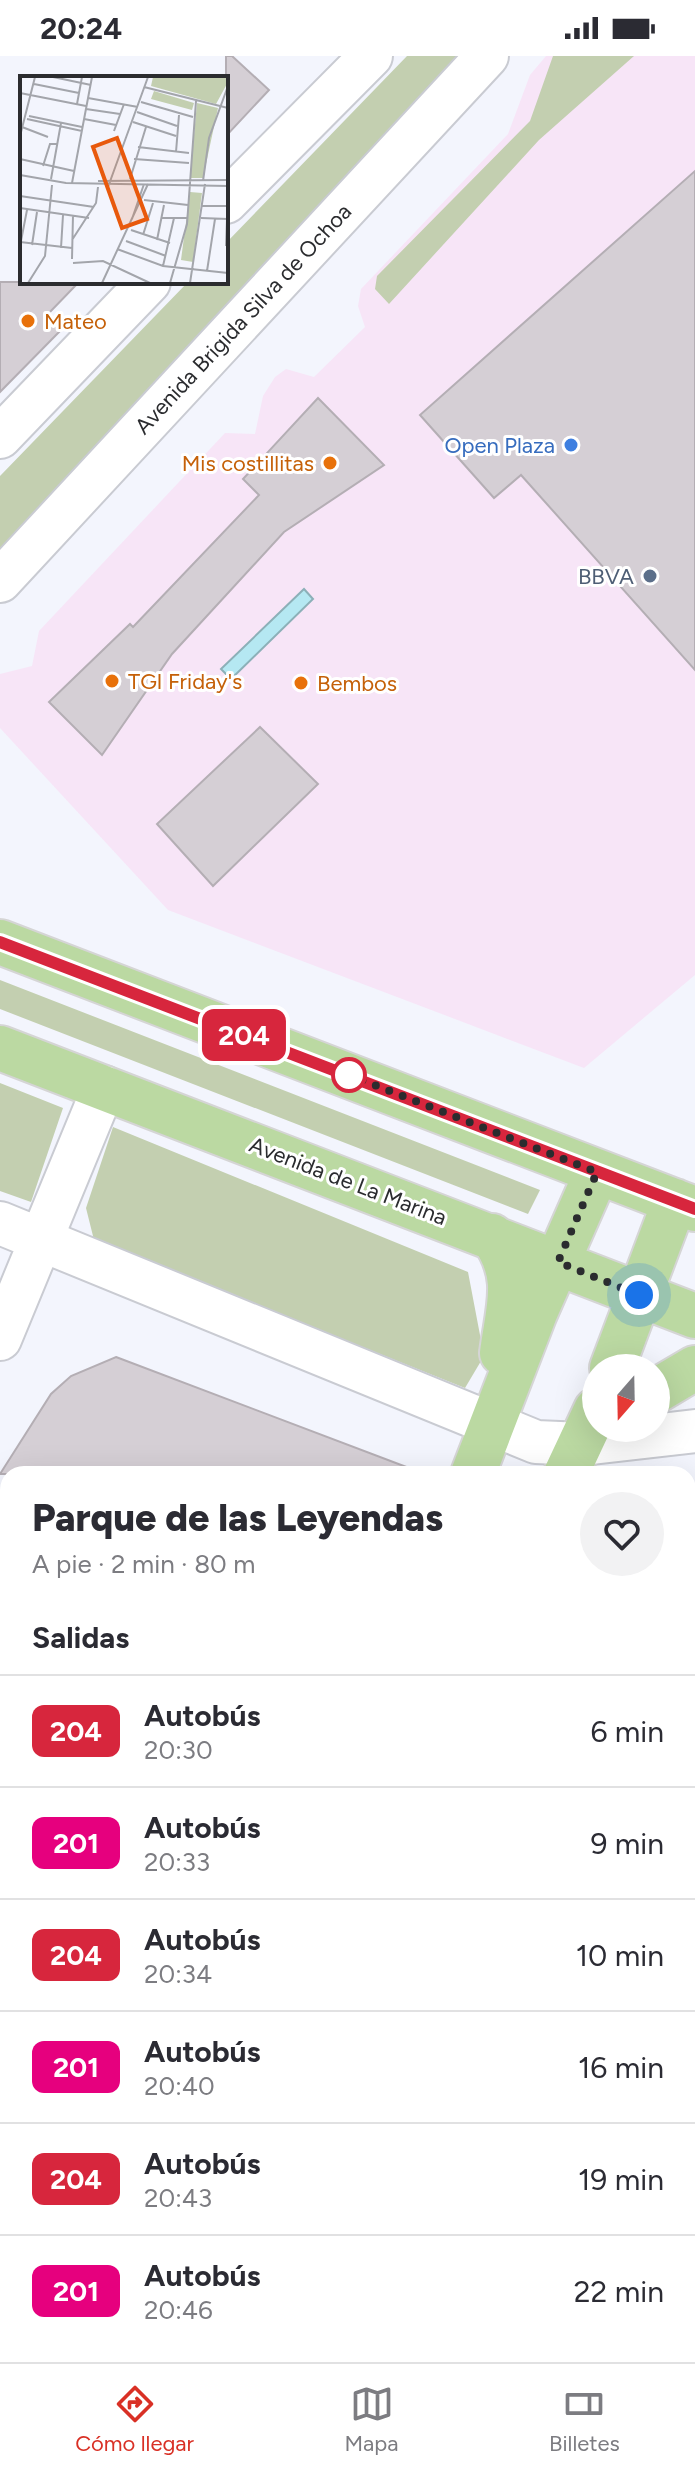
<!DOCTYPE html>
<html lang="es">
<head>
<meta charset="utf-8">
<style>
  :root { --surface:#fff; --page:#f2f2f3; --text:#2b2b33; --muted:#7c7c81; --line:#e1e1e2; --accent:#d93025 }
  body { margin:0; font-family:Figtree,sans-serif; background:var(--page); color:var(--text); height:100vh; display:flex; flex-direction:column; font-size:30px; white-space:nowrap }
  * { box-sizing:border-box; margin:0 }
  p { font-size:26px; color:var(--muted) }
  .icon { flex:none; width:44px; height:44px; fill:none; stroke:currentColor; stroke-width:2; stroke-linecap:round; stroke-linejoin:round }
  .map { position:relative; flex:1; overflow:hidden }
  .panel { position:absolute; left:0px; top:1410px; width:696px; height:896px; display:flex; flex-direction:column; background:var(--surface); border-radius:24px 24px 0 0; box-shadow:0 8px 32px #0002 }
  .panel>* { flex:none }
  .badge { padding:0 16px; border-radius:12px; font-size:28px; line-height:52px }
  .needle { width:52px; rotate:200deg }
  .fabs { position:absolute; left:582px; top:1298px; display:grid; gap:16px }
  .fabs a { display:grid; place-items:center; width:88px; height:88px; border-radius:50%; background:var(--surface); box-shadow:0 8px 32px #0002; font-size:40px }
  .you { position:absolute; width:40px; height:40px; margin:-20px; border:6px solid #fff; border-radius:50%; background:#1a73e8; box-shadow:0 0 0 12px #1a73e833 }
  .map>.badge { position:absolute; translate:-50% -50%; box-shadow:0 0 0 4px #fff }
  h2 { padding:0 32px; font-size:30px; line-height:72px }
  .round { display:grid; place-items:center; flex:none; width:84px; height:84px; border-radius:42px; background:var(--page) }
  .summary { display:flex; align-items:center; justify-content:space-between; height:136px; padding:0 32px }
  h1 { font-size:38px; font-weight:800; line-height:60px }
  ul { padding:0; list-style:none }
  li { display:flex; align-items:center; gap:24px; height:112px; padding:0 32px; border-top:2px solid var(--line) }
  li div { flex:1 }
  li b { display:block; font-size:30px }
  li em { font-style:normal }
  li .badge { min-width:88px; font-weight:700; text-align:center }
  .status { display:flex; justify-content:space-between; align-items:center; height:56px; padding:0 40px; background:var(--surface); direction:ltr }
  .status svg { height:22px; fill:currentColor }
  .tabs { display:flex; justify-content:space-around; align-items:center; height:112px; border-top:2px solid var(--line); background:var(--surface); font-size:22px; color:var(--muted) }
  .tabs a { display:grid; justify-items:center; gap:4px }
  .tabs .active { color:var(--accent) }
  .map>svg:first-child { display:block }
  .commercial { fill:#f7e5f7 }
  .green { fill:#c3cfb0 }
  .water { fill:#b5e8f2; stroke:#8cb0b8; stroke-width:2 }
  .building { fill:#d5cfd5; stroke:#b4aeb4; stroke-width:2 }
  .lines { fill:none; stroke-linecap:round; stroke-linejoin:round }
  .minor-casing { stroke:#c9cbd2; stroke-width:46 }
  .major-casing { stroke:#d5d5d5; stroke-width:48 }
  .minor { stroke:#fff; stroke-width:42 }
  .major { stroke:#bbd9a2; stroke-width:44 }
  .line-casing { stroke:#fff; stroke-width:18 }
  .line { stroke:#d7263d; stroke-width:12 }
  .walk { stroke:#2b2c2f; stroke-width:8; stroke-dasharray:0 14.4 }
  .food-dot { fill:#e8710a; stroke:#fff; stroke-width:3 }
  .shop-dot { fill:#3f7fe0; stroke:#fff; stroke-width:3 }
  .service-dot { fill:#5c6f8a; stroke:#fff; stroke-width:3 }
  .stop-dot { fill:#fff; stroke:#d7263d; stroke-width:4 }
  .labels { text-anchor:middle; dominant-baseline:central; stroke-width:6; stroke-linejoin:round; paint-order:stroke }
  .street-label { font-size:22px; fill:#2b2c2f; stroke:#fff }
  .food-label { font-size:22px; fill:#c56008; stroke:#fff; text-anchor:start }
  .shop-label { font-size:22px; fill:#366cbe; stroke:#fff; text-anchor:end }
  .service-label { font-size:22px; fill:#4e5e75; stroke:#fff; text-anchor:end }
  .inset-road { fill:none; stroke:#a3a5ab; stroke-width:2 }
  .view { fill:#e8590c; fill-opacity:0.15; stroke:#e8590c; stroke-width:4 }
  .inset-edge { fill:none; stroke:#2b2c2f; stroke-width:4 }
</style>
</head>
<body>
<div class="status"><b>20:24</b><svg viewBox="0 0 49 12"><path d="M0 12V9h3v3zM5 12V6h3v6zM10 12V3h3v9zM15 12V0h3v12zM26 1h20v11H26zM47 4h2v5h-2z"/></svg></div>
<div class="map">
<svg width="695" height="2306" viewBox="0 0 695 2306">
  <rect width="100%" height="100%" fill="#f3f5fd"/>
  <path class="commercial" d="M546,0H695V919L584,1012L168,854L0,672V618L32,610L39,575L225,377L255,378L263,340L275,321L286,313L314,321L365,271L358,250L361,233L508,78L530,19Z"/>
  <path class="green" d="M407,0H479L0,493V420L188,226H226V187Z
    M553,0H634L539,84L389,248L375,233L377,220L530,65Z
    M0,924L540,1134L528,1158L0,953Z
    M0,1027L63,1052L31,1146L0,1135Z
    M113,1071L468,1216L484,1300L465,1332L94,1184L86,1152Z"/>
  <path class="water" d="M304,533L313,543L231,623L221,613Z"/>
  <path class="building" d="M226,0H232L269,34L226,80Z
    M695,115V614L521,419L494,442L420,359Z
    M0,226H79L48,258L63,272L0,336Z
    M318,342L384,409L284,476L172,598L102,699L49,646L130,568L133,571L259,439L243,423Z
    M260,671L318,728L213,830L157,768Z
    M116,1301L417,1415V1418H0L51,1338L71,1320Z"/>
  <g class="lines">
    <g class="minor-casing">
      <path id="minor" d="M226,146L371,0
        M0,381L149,226
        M0,525L487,0
        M0,1167L536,1386L583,1388L695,1375
        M0,1283L104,1031
        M0,1831L8,1838"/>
    </g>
    <g class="major-casing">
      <path id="major" d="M0,886L695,1153
        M0,992L695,1260
        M492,1180C521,1221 508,1251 502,1297
        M612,1312L675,1145
        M656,1335L695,1312
        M473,1418L535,1257L597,1116
        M566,1418L596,1354
        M0,1947L8,1938
        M0,2058L8,2049"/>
    </g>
    <use href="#minor" class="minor"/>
    <use href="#major" class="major"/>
  </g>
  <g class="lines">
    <g class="line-casing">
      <path id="line" d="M0,886L695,1153"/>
    </g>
    <use href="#line" class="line"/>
    <path class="walk" d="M349,1019L597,1116L558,1206L639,1239"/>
  </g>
  <g class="food-dot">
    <circle cx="28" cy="265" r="8"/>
    <circle cx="330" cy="407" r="8"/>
    <circle cx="112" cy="625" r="8"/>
    <circle cx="301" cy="627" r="8"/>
  </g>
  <circle class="shop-dot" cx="571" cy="389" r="8"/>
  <circle class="service-dot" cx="650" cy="520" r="8"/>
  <circle class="stop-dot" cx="349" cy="1019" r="16"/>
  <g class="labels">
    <g class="street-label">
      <text transform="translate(243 263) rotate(-47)">Avenida Brigida Silva de Ochoa</text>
      <text transform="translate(348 1125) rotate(21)">Avenida de La Marina</text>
    </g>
    <g class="food-label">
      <text x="44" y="265">Mateo</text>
      <text x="314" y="407" text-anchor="end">Mis costillitas</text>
      <text x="128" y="625">TGI Friday's</text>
      <text x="317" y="627">Bembos</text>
    </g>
    <g class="shop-label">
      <text x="555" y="389">Open Plaza</text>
    </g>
    <g class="service-label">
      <text x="634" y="520">BBVA</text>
    </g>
  </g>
  <g transform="translate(20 20)">
    <rect width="208" height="208" fill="#f3f5fd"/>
    <path d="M133,1H208V6L196,28L131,10ZM134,15L174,27L172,34L131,23ZM177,27L198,32L183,102H170ZM170,116L182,117L173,186L161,184Z" fill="#c3cfb0"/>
    <path class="inset-road" d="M33,1L71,9M14,8L59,17M124,11L208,32M0,17L66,30M68,22L118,31M121,26L173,41M57,28L62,1M66,33L100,38M117,36L157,50M9,40L62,51M7,43L62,55M64,43L96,49M113,46L156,60M2,51L28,61M94,55L104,28M0,60L15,1M118,71L169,77M156,76L159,39M0,83L54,95M114,83L169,87M23,90L30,68H37M0,99L46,107L208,110M31,103L41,47M110,103L126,51M78,105L208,104M183,105L189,62L208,10M52,107L72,1M88,111L128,1M0,120L74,131M124,124L168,129M182,130H208M0,132L69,142M141,142H168M181,142L208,143M112,143L124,108M111,154L150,167M123,159L133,127M52,164L76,127L78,111M137,164L144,129M106,165L146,180M0,166L52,172M12,169L17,136M0,170L7,134M206,170L207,143M41,172L43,139M97,173L143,190L208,197M52,183L53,139M53,187L83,185L130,207M143,190L154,142M187,195L195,143M8,207L25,180L32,109M82,207L128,108M150,207L167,148L176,25M170,207L185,108"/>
    <path class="view" d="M97,62L127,143L102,152L73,71Z"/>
    <rect width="208" height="208" class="inset-edge"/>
  </g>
</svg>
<div class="fabs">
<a><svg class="needle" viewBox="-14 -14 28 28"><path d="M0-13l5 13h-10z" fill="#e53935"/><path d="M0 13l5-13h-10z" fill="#7c7c81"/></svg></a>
</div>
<div class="you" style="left:639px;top:1239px"></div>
<b class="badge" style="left:244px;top:979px;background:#d7263d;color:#fff">204</b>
<section class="panel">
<div class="summary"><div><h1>Parque de las Leyendas</h1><p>A pie · 2 min · 80 m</p></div><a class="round"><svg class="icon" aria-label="heart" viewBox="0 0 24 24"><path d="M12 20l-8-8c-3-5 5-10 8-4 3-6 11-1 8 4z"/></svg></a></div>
<h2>Salidas</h2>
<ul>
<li><span class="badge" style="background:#d7263d;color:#fff">204</span><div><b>Autobús</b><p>20:30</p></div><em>6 min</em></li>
<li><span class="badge" style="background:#e6007e;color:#fff">201</span><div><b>Autobús</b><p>20:33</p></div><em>9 min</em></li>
<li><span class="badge" style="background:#d7263d;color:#fff">204</span><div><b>Autobús</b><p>20:34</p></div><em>10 min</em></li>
<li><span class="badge" style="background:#e6007e;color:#fff">201</span><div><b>Autobús</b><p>20:40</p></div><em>16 min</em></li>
<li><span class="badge" style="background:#d7263d;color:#fff">204</span><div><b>Autobús</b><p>20:43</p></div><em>19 min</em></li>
<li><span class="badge" style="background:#e6007e;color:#fff">201</span><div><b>Autobús</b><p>20:46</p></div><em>22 min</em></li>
</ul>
</section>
</div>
<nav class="tabs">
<a class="active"><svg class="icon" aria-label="directions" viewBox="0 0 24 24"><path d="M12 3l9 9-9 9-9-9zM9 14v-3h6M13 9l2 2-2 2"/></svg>Cómo llegar</a>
<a><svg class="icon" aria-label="map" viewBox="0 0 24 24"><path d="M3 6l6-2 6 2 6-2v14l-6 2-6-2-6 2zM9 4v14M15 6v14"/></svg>Mapa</a>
<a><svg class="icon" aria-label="tickets" viewBox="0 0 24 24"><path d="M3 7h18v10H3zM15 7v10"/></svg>Billetes</a>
</nav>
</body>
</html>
